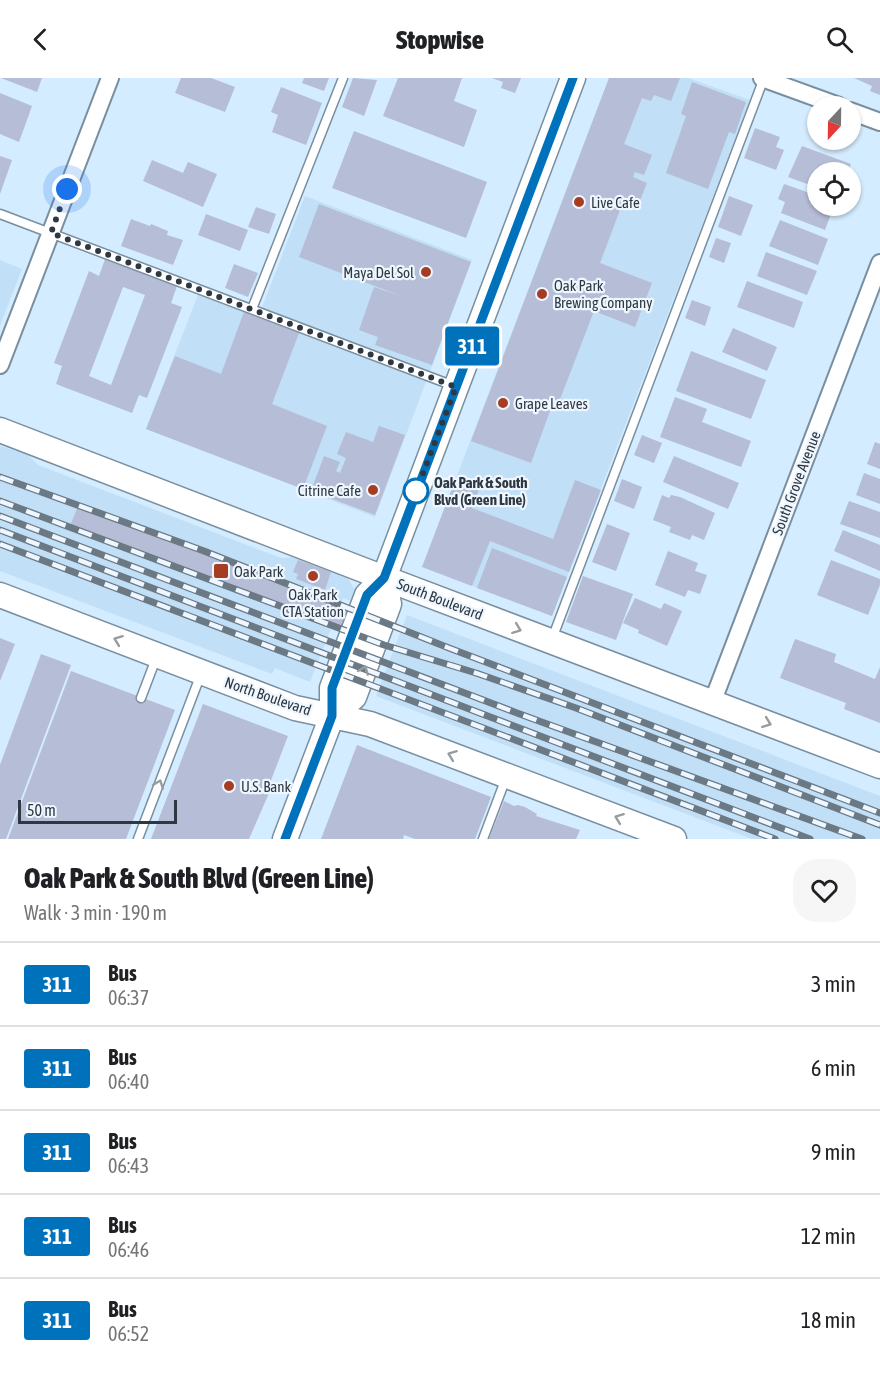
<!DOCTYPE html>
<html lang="en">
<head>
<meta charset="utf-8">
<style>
  :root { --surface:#fff; --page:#f6f6f6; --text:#202124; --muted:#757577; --line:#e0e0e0 }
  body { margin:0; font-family:"Asap Condensed",sans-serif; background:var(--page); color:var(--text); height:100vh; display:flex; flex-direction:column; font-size:22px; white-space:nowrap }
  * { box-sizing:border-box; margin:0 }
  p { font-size:20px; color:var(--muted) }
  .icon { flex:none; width:33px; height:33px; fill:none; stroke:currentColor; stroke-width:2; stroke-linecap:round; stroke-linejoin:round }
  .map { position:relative; height:761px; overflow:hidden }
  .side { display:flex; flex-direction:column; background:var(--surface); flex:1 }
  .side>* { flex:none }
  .badge { padding:0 12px; border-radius:4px; font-size:21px; line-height:39px }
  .needle { width:39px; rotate:202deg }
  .fabs { position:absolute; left:807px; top:18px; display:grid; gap:12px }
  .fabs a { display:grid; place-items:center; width:54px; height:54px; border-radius:50%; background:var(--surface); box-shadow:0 2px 4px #0004; font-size:30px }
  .scale { position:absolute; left:18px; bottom:15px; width:159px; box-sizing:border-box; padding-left:6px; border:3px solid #2f3840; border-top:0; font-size:16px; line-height:21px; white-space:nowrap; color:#2f3840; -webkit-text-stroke:4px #eef7ff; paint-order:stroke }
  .you { position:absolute; width:30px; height:30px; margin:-15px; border:4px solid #fff; border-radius:50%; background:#1a73e8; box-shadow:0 0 0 9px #1a73e833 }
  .map>.badge { position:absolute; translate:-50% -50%; box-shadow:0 0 0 3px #fff }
  .round { display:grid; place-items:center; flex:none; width:63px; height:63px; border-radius:24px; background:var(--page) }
  .overview { display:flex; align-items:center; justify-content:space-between; height:102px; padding:0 24px }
  h1 { font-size:28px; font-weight:800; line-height:45px }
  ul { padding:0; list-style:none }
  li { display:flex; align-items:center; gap:18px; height:84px; padding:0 24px; border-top:2px solid var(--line) }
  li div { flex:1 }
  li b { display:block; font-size:22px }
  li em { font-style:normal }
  li .badge { min-width:66px; font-weight:700; text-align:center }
  header { display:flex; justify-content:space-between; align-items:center; height:78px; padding:0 24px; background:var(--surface); font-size:27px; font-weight:800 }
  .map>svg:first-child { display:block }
  .built { fill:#c1dff6 }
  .building { fill:#b6bdd6; fill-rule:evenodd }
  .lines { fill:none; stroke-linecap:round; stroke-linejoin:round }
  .lane-casing { stroke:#798fa0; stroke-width:11 }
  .street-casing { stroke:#798fa0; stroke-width:20 }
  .secondary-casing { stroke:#798fa0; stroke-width:27 }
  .lane { stroke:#fff; stroke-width:8 }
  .street { stroke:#fff; stroke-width:16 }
  .secondary { stroke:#fff; stroke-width:24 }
  .rail-casing { stroke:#6b7985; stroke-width:7 }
  .rail { stroke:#eef7ff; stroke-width:4.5; stroke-dasharray:14; stroke-linecap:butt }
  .oneway { stroke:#979ca0 }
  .line-casing { stroke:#fff; stroke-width:14 }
  .line { stroke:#0072bc; stroke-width:9 }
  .walk { stroke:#2f3840; stroke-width:6; stroke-dasharray:0 10.8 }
  .poi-dot { fill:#a63d22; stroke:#eef7ff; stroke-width:2 }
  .stop-dot { fill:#fff; stroke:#0072bc; stroke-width:3 }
  .labels { text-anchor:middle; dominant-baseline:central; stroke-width:4.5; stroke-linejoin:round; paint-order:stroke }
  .poi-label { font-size:15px; fill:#2f3840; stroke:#eef7ff; text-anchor:start }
  .stop-label { font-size:15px; font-weight:bold; fill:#2f3840; stroke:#eef7ff; text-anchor:start }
  .street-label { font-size:15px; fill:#2f3840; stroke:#eef7ff }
</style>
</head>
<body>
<header><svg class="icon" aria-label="back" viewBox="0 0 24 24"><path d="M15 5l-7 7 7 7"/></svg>Stopwise<svg class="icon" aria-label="search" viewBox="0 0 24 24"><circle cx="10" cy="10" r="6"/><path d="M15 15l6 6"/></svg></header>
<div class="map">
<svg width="880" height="761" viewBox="0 0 880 761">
  <rect width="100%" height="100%" fill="#d4ecff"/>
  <path class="built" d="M609,0H688L750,22L552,538L422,489Z
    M305,118L472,182L375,439L146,351L199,214L259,237Z
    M0,182L22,191L0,248Z
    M0,368L28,377L38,387L281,480L298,479L346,497L355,512L354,521L353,524L343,520L310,604L275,590L272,596L0,493Z
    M407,537L880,718V761H752L376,618Z"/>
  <path class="building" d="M1,0H42L37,14Z
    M181,0H211L235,9L225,34L175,15Z
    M304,0H329L324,13L302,5Z
    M353,0L377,2L364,38L342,29Z
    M398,0H462L454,23L477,32L464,69L383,38Z
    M492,0H521L515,15L501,10L503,4Z
    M609,0H680L671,23L654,17L651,23L642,20L624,66L652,77L644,97L635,94L633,99L647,105L637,130L623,124L600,185L652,205L635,249L594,233L559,324L554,322L531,385L471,363Z
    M854,0H880V17L870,13L872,8Z
    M692,4L746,24L735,56L729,54L708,111L666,95L686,38L681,36Z
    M281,9L322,25L306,67L272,54L278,37L271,34Z
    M0,15L32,28L19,64L0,56Z
    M755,50L780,59L776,69L784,72L776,92L744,80Z
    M354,53L487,104L466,160L332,110Z
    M802,68L851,86L847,94H818V110L788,99Z
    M0,78L12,82L0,116Z
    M152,82L183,95L188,84L217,96L203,129L143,103Z
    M784,106L818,118V128H834L825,152L781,135L785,124L778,121Z
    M729,118L753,127L741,158L718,149Z
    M319,126L471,184L432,287L375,267L378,259L359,252L374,209L401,218L299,179Z
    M256,129L276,136L269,156L248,149Z
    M206,136L248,152L240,173L198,157Z
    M131,141L150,148L151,146L168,153L167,157L183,162L173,187L121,168Z
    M780,142L828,161L818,187L769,168Z
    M716,160L731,165L724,185L709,179Z
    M766,174L817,193L807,217L757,198Z
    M105,181L177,208L171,225L182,229L147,320L139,317L132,335L56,306L62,288L54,285L89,193L99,198ZM123,209L145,217L111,307L89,298Z
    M234,186L258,195L248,219L225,210Z
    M747,203L803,224L794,250L737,229Z
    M692,222L711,229L705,248L685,240Z
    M244,234L299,255L272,326L327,348L303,411L146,351L175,278L221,296Z
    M733,250L777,269L767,293L722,274Z
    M691,273L766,302L751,341L676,313Z
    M675,319L707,331L702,344L751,363L741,389L660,359Z
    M379,348L405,357L375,437L311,413L324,378L340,384L336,393L340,395L346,380L337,376L346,354L373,364Z
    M642,357L662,365L654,385L634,377Z
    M875,364L880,366V391L867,386Z
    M674,378L739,405L728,431L663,404Z
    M864,395L880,401V426L856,417Z
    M456,400L480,409L472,430L553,461L575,402L601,412L569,494L490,463L472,508L422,489Z
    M622,401L642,409L634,431L614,423Z
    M662,417L669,420L671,417L680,419L715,435L704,462L692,457L690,462L669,454L671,449L653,442Z
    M849,423L880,434V460L840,446Z
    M79,426L205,472L378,540L369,562L69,450Z
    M607,446L630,455L616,493L592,484Z
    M843,452L880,467V493L834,473Z
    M492,470L567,499L552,538L477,510Z
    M668,473L698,485L695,493L707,497L700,516L688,512L685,519L655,507Z
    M298,482L331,494L325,512L296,501L298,496L293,494Z
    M831,482L880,501V507L868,537L817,517Z
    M583,498L633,516L616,562L566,544Z
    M635,520L661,531L664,525L682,533L667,568L638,555L639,552L623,545Z
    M0,560L15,566L0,603Z
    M795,561L836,576L834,584L875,601L880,589V645L844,631L846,625L780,600Z
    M41,576L71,587L6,761H0V687Z
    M71,593L175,632L126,761H8Z
    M203,626L288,658L270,705L273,706L249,761H151Z
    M357,667L491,719L475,761H415L404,757L403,761H321Z
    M504,723L514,728L518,727L525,729L537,736L536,738L580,752L576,761H489Z"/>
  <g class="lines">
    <g class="lane-casing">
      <path id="lane" d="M0,136L454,308
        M252,231L343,0
        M552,561L764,0
        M141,620L157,578
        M138,761L201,596
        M483,761L506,700"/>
    </g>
    <g class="street-casing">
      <path id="street" d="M762,0L839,28
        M850,33L880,44
        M0,287L110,0
        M712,625L880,185"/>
    </g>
    <g class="secondary-casing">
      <path id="secondary" d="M0,352L384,500L880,688
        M0,517L295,630L370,646L674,761
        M332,638L354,619L389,526L384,500
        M285,761L332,638V610L367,517L384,500L573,0"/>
    </g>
    <use href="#lane" class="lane"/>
    <use href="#street" class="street"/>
    <use href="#secondary" class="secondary"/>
    <g class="rail-casing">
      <path id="rail" d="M0,399L204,473L449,570L880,735
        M0,423L384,567L476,595L576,630L880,747
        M0,438L517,635L862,761
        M0,452L810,761
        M0,466L775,761"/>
    </g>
    <use href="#rail" class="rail"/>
  </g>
  <defs><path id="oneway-chevron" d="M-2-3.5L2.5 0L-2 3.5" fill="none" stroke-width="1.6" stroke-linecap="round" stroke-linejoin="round" transform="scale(1.5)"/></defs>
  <g class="oneway">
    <use href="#oneway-chevron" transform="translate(517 551) rotate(21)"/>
    <use href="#oneway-chevron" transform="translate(118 562) rotate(-159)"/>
    <use href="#oneway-chevron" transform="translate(364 592) rotate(-69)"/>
    <use href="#oneway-chevron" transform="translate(767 645) rotate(21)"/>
    <use href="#oneway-chevron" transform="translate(452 677) rotate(-159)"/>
    <use href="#oneway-chevron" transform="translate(159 706) rotate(-69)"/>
    <use href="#oneway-chevron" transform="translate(619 740) rotate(-159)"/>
  </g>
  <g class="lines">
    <g class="line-casing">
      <path id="line" d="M285,761L332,638V610L367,517L384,500L573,0"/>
    </g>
    <use href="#line" class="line"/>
    <path class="walk" d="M67,111L51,155L456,309L414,419L416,413"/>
  </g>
  <g class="poi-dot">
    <circle cx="579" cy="124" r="6"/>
    <circle cx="426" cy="194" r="6"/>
    <circle cx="542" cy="216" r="6"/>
    <circle cx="503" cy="325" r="6"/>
    <circle cx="373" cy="412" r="6"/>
    <rect x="213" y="485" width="16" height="16" rx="3"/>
    <circle cx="313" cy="498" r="6"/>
    <circle cx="229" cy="708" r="6"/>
  </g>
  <circle class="stop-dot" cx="416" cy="413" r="12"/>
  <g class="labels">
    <g class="poi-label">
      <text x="591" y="124">Live Cafe</text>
      <text x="414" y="194" text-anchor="end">Maya Del Sol</text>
      <text x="554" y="207">Oak Park<tspan x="554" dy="17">Brewing Company</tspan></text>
      <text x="515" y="325">Grape Leaves</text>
      <text x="361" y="412" text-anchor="end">Citrine Cafe</text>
      <text x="234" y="493">Oak Park</text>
      <text x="313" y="516" text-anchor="middle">Oak Park<tspan x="313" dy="17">CTA Station</tspan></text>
      <text x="241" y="708">U.S. Bank</text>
    </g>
    <g class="stop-label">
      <text x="434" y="404">Oak Park &amp; South<tspan x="434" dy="17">Blvd (Green Line)</tspan></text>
    </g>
    <g class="street-label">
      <text transform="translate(796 405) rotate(-69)">South Grove Avenue</text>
      <text transform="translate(440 521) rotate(21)">South Boulevard</text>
      <text transform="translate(268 618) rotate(19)">North Boulevard</text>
    </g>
  </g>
</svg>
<div class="fabs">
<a><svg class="needle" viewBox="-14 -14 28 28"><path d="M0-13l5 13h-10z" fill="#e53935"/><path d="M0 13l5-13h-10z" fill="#757577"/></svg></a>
<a><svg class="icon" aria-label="locate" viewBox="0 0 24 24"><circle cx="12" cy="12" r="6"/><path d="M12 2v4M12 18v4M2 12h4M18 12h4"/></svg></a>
</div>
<div class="scale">50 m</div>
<div class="you" style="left:67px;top:111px"></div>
<b class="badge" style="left:472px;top:268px;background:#0072bc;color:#fff">311</b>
</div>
<section class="side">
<div class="overview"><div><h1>Oak Park &amp; South Blvd (Green Line)</h1><p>Walk · 3 min · 190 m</p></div><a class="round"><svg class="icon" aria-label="heart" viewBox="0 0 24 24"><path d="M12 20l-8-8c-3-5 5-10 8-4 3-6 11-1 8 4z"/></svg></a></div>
<ul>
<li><span class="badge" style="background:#0072bc;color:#fff">311</span><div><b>Bus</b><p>06:37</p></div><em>3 min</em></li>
<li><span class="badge" style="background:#0072bc;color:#fff">311</span><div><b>Bus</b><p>06:40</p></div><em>6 min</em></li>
<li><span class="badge" style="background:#0072bc;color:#fff">311</span><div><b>Bus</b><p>06:43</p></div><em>9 min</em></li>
<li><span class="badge" style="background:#0072bc;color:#fff">311</span><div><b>Bus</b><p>06:46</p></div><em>12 min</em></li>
<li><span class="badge" style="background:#0072bc;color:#fff">311</span><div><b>Bus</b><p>06:52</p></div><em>18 min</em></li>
</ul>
</section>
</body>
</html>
